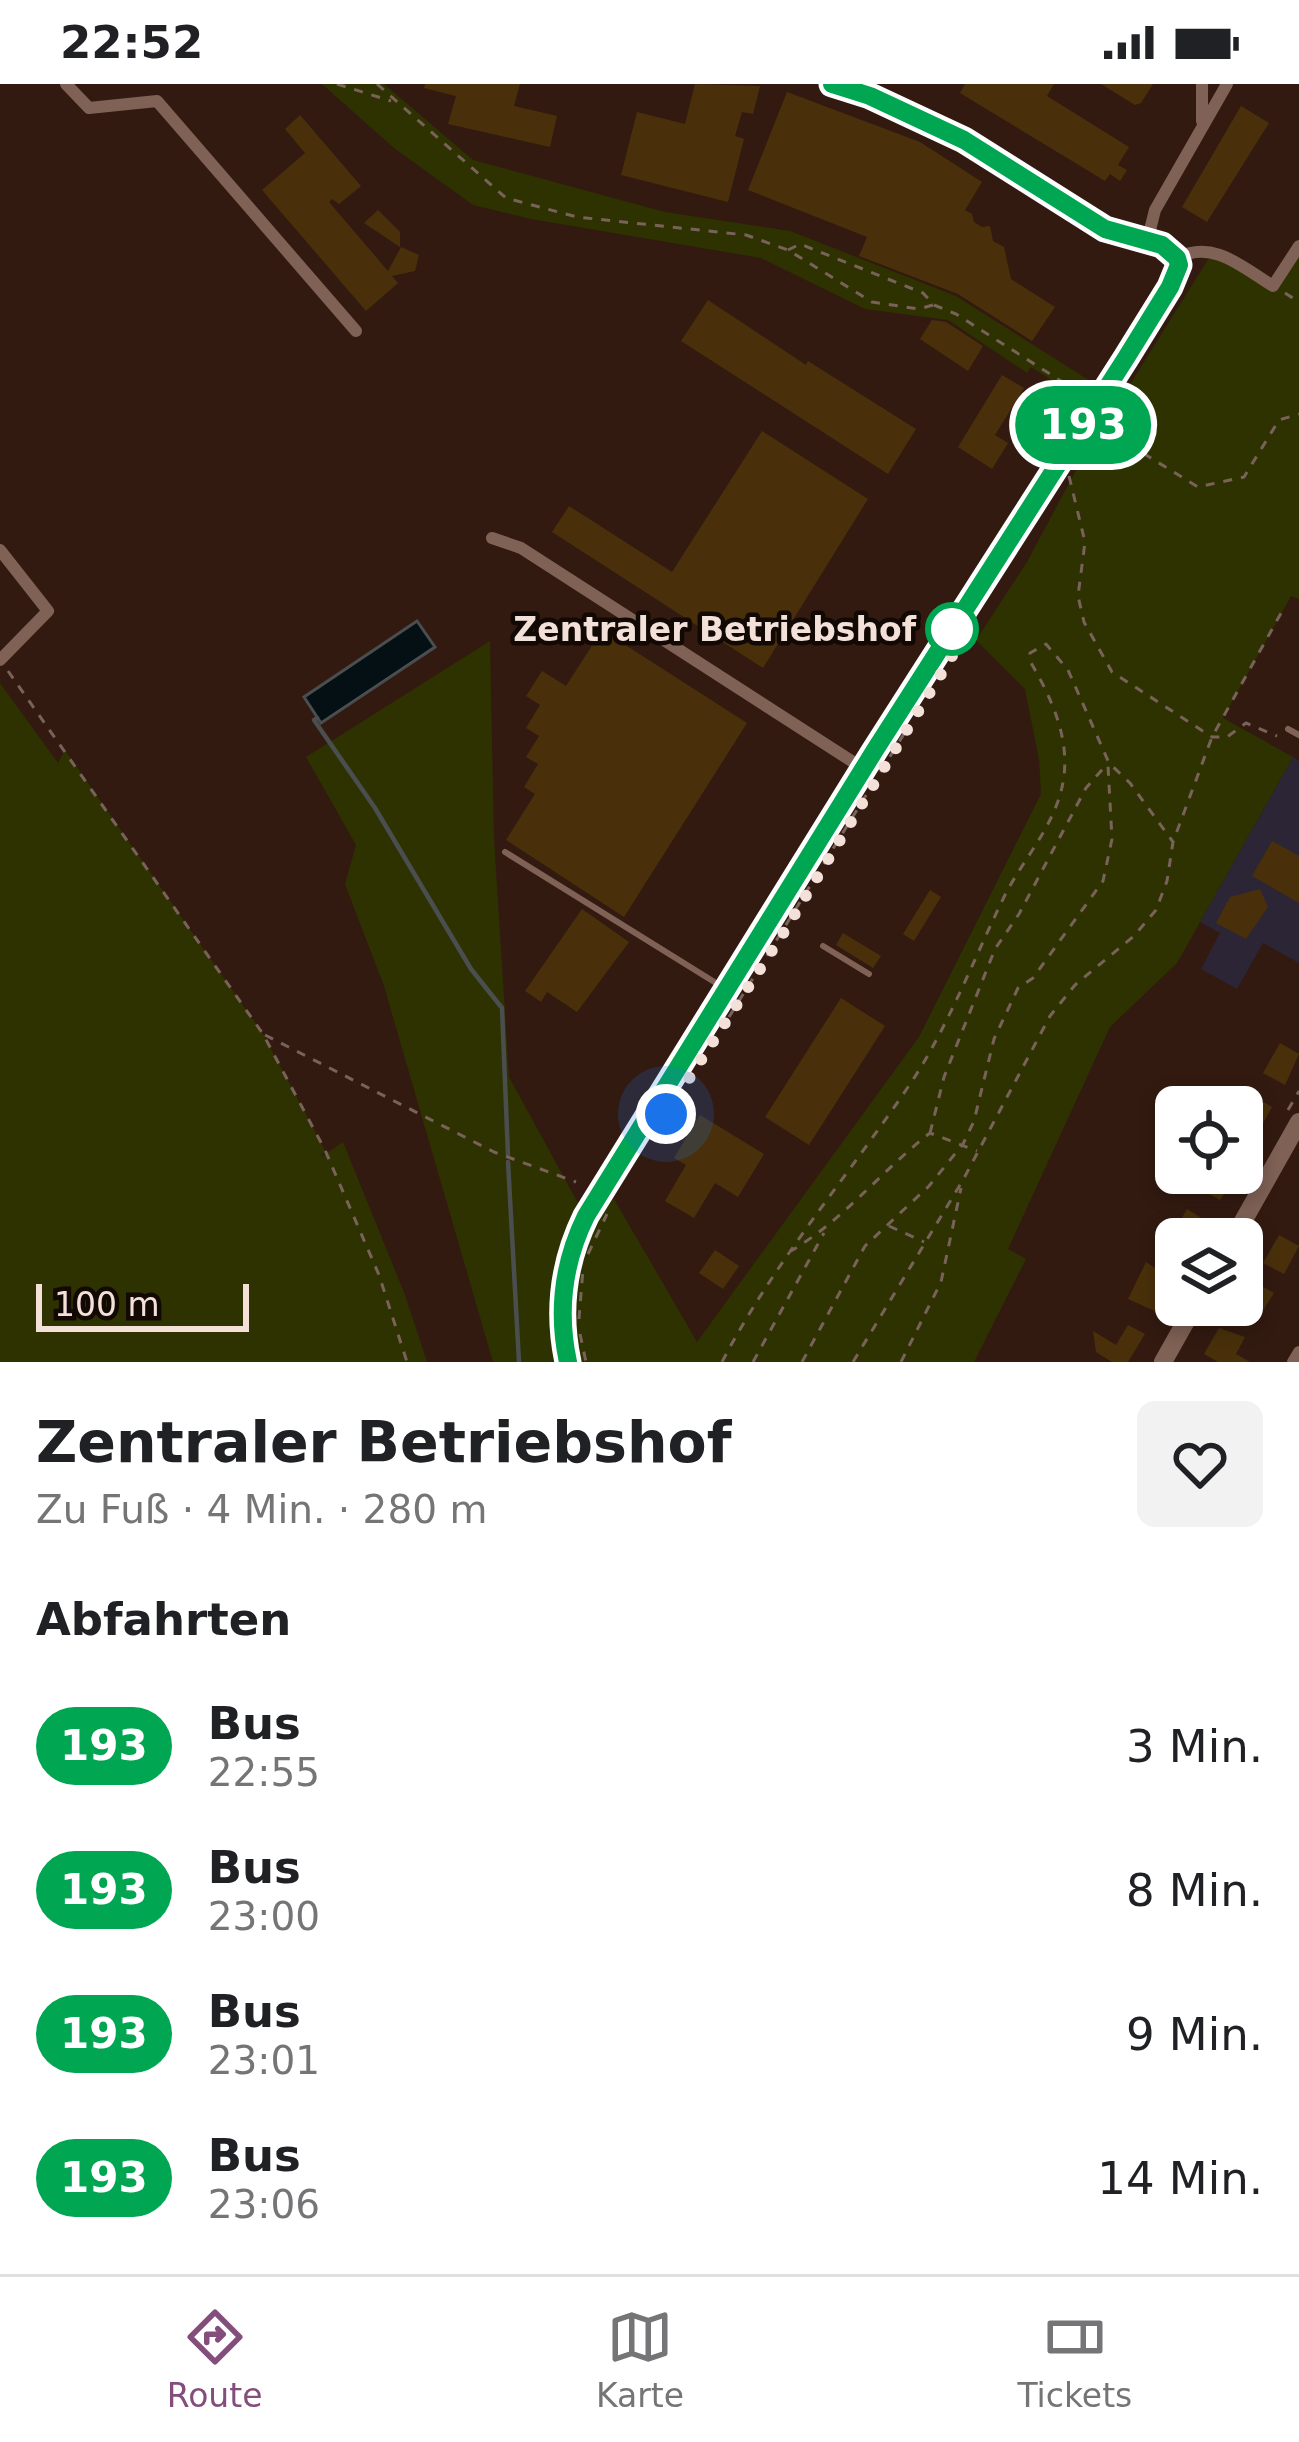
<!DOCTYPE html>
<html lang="de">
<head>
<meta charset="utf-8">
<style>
  :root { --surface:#fff; --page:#f2f2f2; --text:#202124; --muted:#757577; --line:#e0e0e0; --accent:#834e7b }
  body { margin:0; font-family:"DejaVu Sans",sans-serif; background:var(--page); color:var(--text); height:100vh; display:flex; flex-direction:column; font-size:45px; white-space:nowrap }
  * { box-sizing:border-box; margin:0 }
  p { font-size:39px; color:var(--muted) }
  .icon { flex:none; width:66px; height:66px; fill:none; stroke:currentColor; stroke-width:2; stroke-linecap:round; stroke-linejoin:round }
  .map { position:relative; height:1278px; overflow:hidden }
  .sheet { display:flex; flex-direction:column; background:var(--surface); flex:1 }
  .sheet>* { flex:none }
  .badge { padding:0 24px; border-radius:39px; font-size:42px; line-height:78px }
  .buttons { position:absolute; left:1155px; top:1002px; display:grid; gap:24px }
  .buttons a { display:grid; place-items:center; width:108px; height:108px; border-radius:18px; background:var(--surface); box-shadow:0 6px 18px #0003; font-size:60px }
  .scale { position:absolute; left:36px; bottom:30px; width:213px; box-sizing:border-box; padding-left:12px; border:6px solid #f2e0d9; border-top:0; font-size:33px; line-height:42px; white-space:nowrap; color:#f2e0d9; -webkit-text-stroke:9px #120804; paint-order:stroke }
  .you { position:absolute; width:60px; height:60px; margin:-30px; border:9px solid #fff; border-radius:50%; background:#1a73e8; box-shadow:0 0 0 18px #1a73e833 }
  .map>.badge { position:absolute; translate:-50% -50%; box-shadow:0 0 0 6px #fff }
  h2 { padding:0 36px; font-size:45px; line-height:108px }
  .round { display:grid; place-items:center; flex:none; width:126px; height:126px; border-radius:18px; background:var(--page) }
  .headline { display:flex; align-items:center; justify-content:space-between; height:204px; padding:0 36px }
  h1 { font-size:57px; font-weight:600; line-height:90px }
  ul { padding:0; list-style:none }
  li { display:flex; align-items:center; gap:36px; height:144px; padding:0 36px }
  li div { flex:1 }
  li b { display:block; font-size:45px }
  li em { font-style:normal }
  li .badge { min-width:132px; font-weight:700; text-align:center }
  .status { display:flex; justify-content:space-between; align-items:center; height:84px; padding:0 60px; background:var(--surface); direction:ltr }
  .status svg { height:33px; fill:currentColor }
  .menu { display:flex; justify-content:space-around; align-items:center; height:168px; border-top:3px solid var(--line); background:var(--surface); font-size:33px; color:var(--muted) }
  .menu a { display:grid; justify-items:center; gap:6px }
  .menu .active { color:var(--accent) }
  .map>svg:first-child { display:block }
  .education { fill:#2c2535 }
  .green { fill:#2e3200 }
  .water { fill:#041014; stroke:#4b4e4f; stroke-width:3 }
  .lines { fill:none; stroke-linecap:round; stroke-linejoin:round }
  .stream { stroke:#4b4e4f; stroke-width:4.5 }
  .building { fill:#49300b }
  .path { stroke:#786259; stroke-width:3; stroke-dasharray:9 9; stroke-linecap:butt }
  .service { stroke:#7f6155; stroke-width:6 }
  .minor { stroke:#7f6155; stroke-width:12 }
  .tertiary { stroke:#7f6155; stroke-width:15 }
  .secondary { stroke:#7f6155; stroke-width:18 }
  .line-casing { stroke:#fff; stroke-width:27 }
  .line { stroke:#00a651; stroke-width:18 }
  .walk { stroke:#f2e0d9; stroke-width:12; stroke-dasharray:0 21.6 }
  .stop-dot { fill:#fff; stroke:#00a651; stroke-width:6 }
  .labels { text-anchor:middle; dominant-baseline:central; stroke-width:9; stroke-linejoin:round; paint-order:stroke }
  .stop-label { font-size:33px; font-weight:bold; fill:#f2e0d9; stroke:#120804; text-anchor:end }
</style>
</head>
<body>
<div class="status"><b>22:52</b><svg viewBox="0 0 49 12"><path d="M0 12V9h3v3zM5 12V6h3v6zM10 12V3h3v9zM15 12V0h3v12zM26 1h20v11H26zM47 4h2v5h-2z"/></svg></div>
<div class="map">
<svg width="1299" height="1278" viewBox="0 0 1299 1278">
  <rect width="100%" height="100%" fill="#321a10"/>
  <path class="education" d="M1293,673L1299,677V879L1263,859L1237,905L1201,885L1220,849L1200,838Z"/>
  <path class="green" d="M322,0H384L473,76L665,128L790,147L956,212L1098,302L1086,318L1031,283L1027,289L948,236L865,225L761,174L531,135L473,121L394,64Z
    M1299,162V515L1291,512L1223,634L1293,673L1177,879L1110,943L1008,1165L1026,1175L974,1278H493L384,902L345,800L356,761L306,673L490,557L494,754L509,993L585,1132L614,1115L697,1258L919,953L1041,710L1039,675L1025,605L976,556L1027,478L1074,390L1214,166L1273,202Z
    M0,599L58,679L65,666L263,950L325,1066L321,1073L343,1058L405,1211L427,1278H0Z"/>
  <path class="water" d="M417,537L435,563L321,639L304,613Z"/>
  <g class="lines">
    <path class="stream" d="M317,634L314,636L375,724L471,885L502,924L508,1071
      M508,1078L519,1278"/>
  </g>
  <path class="building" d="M425,0H520L514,22L557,32L550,63L448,40L456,12L424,4Z
    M695,0L760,2L753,30L742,28L735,52L744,55L728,118L621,91L637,28L685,40Z
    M965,0H1054L1047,12L1129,63L1118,81L1127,86L1120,97L1110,90L1105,97L960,9Z
    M1101,0H1153L1141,19L1135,21Z
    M787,8L920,58L982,98L965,126L972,130L974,138L982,143L990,142L993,157L1004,163L1011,195L1055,223L1032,257L958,210L859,172L867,153L748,106Z
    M1241,22L1269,39L1207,138L1182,123Z
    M300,31L361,102L339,120L332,115L329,118L388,187L401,163L419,171L415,187L392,192L398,199L366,227L262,106L305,69L285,45Z
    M378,126L400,148V163L364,139Z
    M708,216L806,281L808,277L916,345L888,390L681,257Z
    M932,236L946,238L983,262L968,287L920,255Z
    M1002,291L1024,304L995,351L1008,359L992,385L958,363Z
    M762,347L868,415L763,584L552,448L569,422L672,488Z
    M602,546L747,639L624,833L506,756L535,710L524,703L538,680L526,673L539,652L526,644L540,621L526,612L542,587L566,602Z
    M1272,757L1299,772V819L1252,792Z
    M1260,805L1268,823L1246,855L1216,839L1230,813Z
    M930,806L941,813L914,857L903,850Z
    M582,825L629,858L577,928L547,908L541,918L525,907Z
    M843,849L881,872L873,884L836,861Z
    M841,914L885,942L809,1061L765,1033Z
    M1280,959L1299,970L1285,1001L1263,989Z
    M1253,1012L1272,1023L1254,1056L1242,1050V1033Z
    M700,1031L764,1070L738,1113L715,1099L694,1134L665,1117L686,1081L674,1074Z
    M1200,1089H1228L1236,1093L1220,1116L1193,1101Z
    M1187,1125L1208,1138L1196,1155H1170Z
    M1279,1151L1299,1162L1284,1190L1263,1179Z
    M715,1166L739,1182L723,1205L699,1189Z
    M1146,1178L1174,1197L1157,1228L1128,1215Z
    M1253,1197L1274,1209L1257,1236L1238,1225Z
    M1128,1241L1145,1250L1128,1278H1112L1096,1268L1093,1247L1116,1261Z
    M1219,1244L1245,1253L1236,1270L1250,1278H1218L1204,1270Z"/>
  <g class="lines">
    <path class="path" d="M337,0L391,17
      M377,0L506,114L577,133L746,151L788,166L872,218L919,225L933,221
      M788,166L800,160L923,209L934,221L956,230L1086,313
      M1285,209L1299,218
      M1110,328L1130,344L1146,371L1198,403L1244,393L1279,336L1299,330
      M1069,392L1085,458L1078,512L1084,538L1112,588L1212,653H1227L1246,639L1277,652
      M8,587L263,950L325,1066L379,1191L407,1278
      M729,933L907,645
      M265,951L494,1068L576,1098
      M1288,1026L1299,1007
      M930,1049L944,993L995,865L1019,830L1086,704L1107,680
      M889,1142L924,1158
      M789,1168C842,1138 881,1087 930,1049L977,1067
      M588,1170L607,1130
      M579,1235L583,1185
      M580,1250L586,1278
      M722,1278C773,1180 844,1097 906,1006C947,947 973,876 1005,811C1024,774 1056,740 1063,698C1071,655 1051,613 1030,577V569L1046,560L1068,586L1109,679L1130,699L1173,758
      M753,1278L824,1149
      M802,1278L865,1162L929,1102L963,1060L974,1037L994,955L1018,904L1033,894L1103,797L1112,755L1108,682
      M853,1278L963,1096L1050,932L1075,901L1134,852L1156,826L1167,797L1173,758L1212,653L1285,522
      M901,1278L941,1198L961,1104"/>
    <path class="service" d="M1288,645L1299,651
      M505,768L724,904
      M823,862L869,890"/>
    <path class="minor" d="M66,0L89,24L157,17L356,247
      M1202,37V0
      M1148,154L1155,126L1227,0
      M1177,174C1213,155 1242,183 1273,202L1299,162
      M492,454L521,464L864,685
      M0,466L48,527L0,576
      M1293,1278L1299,1268"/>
    <path class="tertiary" d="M568,1278C557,1227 563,1179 586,1133L875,666L1104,309L1170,203L1179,181L1177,174L1162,161L1105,145L964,56L870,12L832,0"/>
    <path class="secondary" d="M1233,1155L1299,1038
      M1163,1278L1195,1221"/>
  </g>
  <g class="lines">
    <g class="line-casing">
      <path id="line" d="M568,1278C557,1227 563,1179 586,1132L875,666L1126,274L1170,203L1179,181L1177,174L1162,161L1105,145L964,56L870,12L832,0"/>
    </g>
    <use href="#line" class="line"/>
    <path class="walk" d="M666,1030L782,851L969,544L952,545"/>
  </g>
  <circle class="stop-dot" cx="952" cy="545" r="24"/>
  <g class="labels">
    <g class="stop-label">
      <text x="916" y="545">Zentraler Betriebshof</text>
    </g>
  </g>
</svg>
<div class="buttons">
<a><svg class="icon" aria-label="locate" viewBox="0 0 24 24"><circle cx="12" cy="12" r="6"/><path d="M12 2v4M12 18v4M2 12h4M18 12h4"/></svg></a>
<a><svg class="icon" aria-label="layers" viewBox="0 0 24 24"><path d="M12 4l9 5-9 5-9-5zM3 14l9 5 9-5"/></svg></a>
</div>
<div class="scale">100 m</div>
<div class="you" style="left:666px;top:1030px"></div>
<b class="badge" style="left:1083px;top:341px;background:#00a651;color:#fff">193</b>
</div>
<section class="sheet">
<div class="headline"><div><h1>Zentraler Betriebshof</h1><p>Zu Fuß · 4 Min. · 280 m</p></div><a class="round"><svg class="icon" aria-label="heart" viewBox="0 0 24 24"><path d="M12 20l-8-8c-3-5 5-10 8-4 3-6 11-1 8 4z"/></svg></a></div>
<h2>Abfahrten</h2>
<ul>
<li><span class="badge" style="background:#00a651;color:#fff">193</span><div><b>Bus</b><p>22:55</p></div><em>3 Min.</em></li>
<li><span class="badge" style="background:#00a651;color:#fff">193</span><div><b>Bus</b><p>23:00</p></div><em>8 Min.</em></li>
<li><span class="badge" style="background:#00a651;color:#fff">193</span><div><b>Bus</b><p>23:01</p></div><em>9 Min.</em></li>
<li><span class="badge" style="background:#00a651;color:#fff">193</span><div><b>Bus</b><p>23:06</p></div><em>14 Min.</em></li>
</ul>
</section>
<nav class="menu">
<a class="active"><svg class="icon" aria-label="directions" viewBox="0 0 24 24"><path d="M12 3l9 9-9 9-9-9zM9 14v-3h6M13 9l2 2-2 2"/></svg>Route</a>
<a><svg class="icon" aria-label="map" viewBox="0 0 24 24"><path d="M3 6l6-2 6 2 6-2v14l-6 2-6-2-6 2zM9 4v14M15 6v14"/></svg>Karte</a>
<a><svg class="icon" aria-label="tickets" viewBox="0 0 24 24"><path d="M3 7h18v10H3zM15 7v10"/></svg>Tickets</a>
</nav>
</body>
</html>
